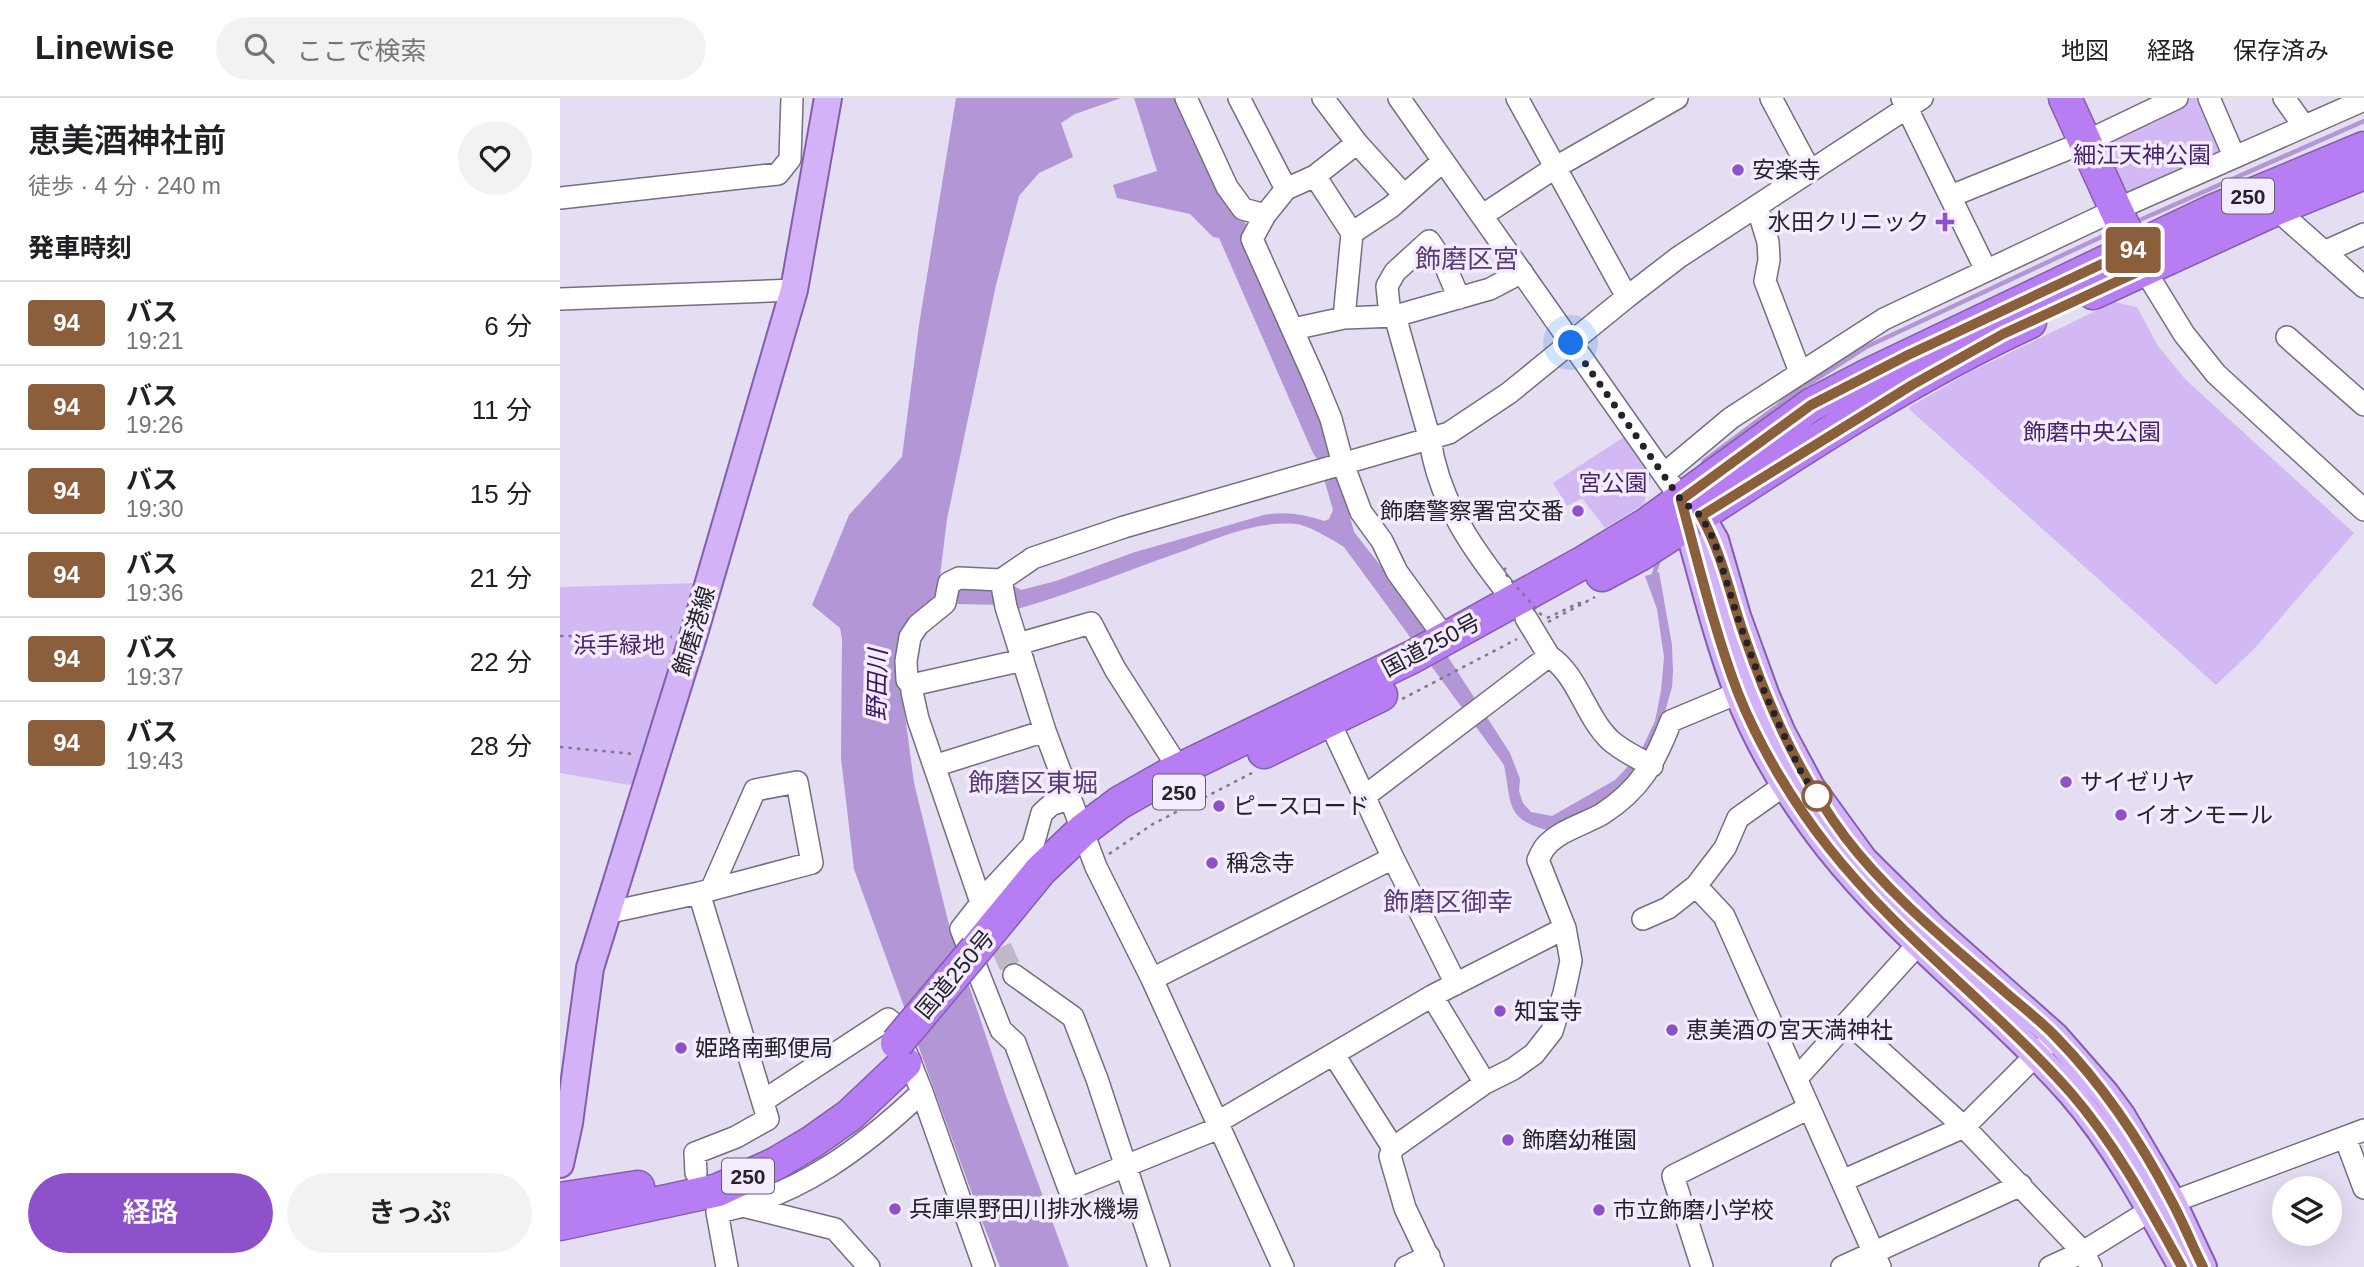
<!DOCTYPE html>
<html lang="ja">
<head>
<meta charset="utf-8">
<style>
  :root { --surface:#fff; --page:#f2f2f2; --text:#202124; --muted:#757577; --line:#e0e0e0; --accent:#8d52c9 }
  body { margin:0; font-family:Helvetica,"Noto Sans JP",sans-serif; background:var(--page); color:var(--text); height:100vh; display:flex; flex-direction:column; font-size:26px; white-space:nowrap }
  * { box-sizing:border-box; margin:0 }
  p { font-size:23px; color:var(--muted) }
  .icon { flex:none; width:38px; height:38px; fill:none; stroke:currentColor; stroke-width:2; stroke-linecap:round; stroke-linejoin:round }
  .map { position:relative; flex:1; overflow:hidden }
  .sheet { display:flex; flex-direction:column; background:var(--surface); width:560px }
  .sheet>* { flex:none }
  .badge { padding:0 14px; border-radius:5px; font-size:24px; line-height:46px }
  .controls { position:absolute; left:1712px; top:1078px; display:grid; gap:14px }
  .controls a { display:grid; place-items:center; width:70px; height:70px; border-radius:50%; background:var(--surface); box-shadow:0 7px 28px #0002; font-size:35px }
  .you { position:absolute; width:35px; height:35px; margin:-18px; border:5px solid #fff; border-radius:50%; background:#1a73e8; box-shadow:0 0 0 10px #1a73e833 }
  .map>.badge { position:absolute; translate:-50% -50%; box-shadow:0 0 0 4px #fff }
  h2 { padding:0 28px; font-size:26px; line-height:63px }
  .round { display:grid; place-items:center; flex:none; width:74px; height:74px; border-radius:37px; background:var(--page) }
  .overview { display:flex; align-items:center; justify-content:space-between; height:119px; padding:0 28px }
  h1 { font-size:33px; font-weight:600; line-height:52px }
  .action { display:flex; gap:14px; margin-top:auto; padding:14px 28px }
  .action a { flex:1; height:80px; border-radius:42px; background:var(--accent); color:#fff; font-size:28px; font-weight:600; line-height:80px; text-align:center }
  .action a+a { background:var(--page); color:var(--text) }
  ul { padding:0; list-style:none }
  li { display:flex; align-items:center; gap:21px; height:84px; padding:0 28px; border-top:2px solid var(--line) }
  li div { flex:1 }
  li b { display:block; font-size:26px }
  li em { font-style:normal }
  li .badge { min-width:77px; font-weight:700; text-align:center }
  header { display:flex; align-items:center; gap:42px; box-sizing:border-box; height:98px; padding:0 35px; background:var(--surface); border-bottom:2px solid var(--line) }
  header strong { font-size:33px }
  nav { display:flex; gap:38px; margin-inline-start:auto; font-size:24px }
  .search { width:490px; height:63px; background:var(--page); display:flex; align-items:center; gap:18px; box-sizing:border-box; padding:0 24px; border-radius:38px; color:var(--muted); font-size:26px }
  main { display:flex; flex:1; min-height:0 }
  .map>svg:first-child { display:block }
  .green { fill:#d2b9f4 }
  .water { fill:#b296d5 }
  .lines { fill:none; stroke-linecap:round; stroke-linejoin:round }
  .stream { stroke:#b296d5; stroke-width:4.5 }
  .minor-tunnel { stroke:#bfb8c9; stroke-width:21; stroke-dasharray:21 10; stroke-linecap:butt }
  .minor-casing { stroke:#756e7f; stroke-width:24 }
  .major-casing { stroke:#835eac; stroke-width:30 }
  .highway-casing { stroke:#835eac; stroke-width:35 }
  .path { stroke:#7f7a87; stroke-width:2.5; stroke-dasharray:3.5 5; stroke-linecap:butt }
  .minor { stroke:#fff; stroke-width:21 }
  .major { stroke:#d3b2f7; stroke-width:26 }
  .highway { stroke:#b67ef2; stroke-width:32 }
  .highway-bridge-casing { stroke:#835eac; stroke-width:35; stroke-linecap:butt }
  .path-bridge { stroke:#7f7a87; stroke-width:2.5; stroke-dasharray:3.5 5; stroke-linecap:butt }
  .highway-bridge { stroke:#b67ef2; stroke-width:32 }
  .line-casing { stroke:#fff; stroke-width:16 }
  .line { stroke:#8b5e3c; stroke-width:10 }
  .walk { stroke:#252229; stroke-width:7; stroke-dasharray:0 12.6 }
  .poi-dot { fill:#8d52c9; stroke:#f3ebfe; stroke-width:2.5 }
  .stop-dot { fill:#fff; stroke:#8b5e3c; stroke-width:3.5 }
  .labels { text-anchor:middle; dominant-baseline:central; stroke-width:7; stroke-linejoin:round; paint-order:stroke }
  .shield { fill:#f3ebfe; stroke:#635e69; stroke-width:2 }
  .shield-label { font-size:21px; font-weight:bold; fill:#252229 }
  .park-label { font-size:23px; fill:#48226c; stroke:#f3ebfe }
  .poi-label { font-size:23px; fill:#252229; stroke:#f3ebfe; text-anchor:start }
  .street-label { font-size:23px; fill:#252229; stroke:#f3ebfe }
  .water-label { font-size:24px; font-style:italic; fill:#3d155f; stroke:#f3ebfe }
  .quarter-label { font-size:26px; fill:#593c78; stroke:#f3ebfe }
</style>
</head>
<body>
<header>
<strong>Linewise</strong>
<div class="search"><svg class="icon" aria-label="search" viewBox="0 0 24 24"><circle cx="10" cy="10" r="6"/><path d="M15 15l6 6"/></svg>ここで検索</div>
<nav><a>地図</a><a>経路</a><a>保存済み</a></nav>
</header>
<main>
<section class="sheet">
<div class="overview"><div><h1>恵美酒神社前</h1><p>徒歩 · 4 分 · 240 m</p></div><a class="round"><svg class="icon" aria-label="heart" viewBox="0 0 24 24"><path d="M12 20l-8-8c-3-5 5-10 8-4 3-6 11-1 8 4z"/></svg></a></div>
<h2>発車時刻</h2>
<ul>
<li><span class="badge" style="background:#8b5e3c;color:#fff">94</span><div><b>バス</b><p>19:21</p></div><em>6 分</em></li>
<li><span class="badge" style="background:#8b5e3c;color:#fff">94</span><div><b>バス</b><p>19:26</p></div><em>11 分</em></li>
<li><span class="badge" style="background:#8b5e3c;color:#fff">94</span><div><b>バス</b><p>19:30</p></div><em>15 分</em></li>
<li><span class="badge" style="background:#8b5e3c;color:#fff">94</span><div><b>バス</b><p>19:36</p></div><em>21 分</em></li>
<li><span class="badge" style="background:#8b5e3c;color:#fff">94</span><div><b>バス</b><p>19:37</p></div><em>22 分</em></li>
<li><span class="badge" style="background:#8b5e3c;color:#fff">94</span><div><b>バス</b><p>19:43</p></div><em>28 分</em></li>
</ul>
<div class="action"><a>経路</a><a>きっぷ</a></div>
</section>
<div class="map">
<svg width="1804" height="1169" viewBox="0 0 1804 1169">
  <rect width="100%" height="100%" fill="#e5ddf1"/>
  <path class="green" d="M1630,0H1640L1662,47L1660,56L1572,97L1562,93L1542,48L1545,38Z
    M1554,204L1577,209L1598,248L1626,282L1794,435L1693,552L1656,587L1348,310L1408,275Z
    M1064,339L1091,378L1084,406L1045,430L1022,400L1007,408L993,385Z
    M139,485L80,683L69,687L0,675V489Z"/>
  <path class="water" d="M396,0H561L515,16L501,25L513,59L479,75L459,98L436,187L387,421L379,486L449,485L461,492L496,483L572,455L704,417C725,413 743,416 764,423L769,421L773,412L759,364L753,355L659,140L653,139L630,116L557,100L553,87L597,73L574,0H619L674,117H681L689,132L772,352L794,434L868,528L950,655L960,681L959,693L963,705L971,714L992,718L1055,682L1079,657L1095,623L1101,593L1104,559L1097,511L1085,478L1099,474L1112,547L1113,573L1112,589L1097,642L1056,699L991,733C945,722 952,707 944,667L784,449C773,442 748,427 736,426C692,422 652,443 612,457C559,476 507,497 454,512L443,507L398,506L396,502L338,564L354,685L390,831L447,1001L509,1169H440L422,1123L294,771L281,660L282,541L280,530L252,507L289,417L342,359L359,227Z"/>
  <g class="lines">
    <path class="stream" d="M1573,125L1804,23
      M1141,371L1144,363L1236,294L1306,249L1552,134
      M1093,479L1099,461"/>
    <path class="minor-tunnel" d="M428,821L454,877"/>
    <g class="minor-casing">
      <path id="minor" d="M626,0L667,89L683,111L705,117
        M679,0L726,91
        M763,0L797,45L844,97
        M839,0L1112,388
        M957,0L1067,199
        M1211,0L1250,73
        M1342,0L1426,172
        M1649,0L1674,58
        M1724,0L1744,28
        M797,45L755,78L726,91L705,117L692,141L755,282L771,321L783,366L801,414L822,443L837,474L885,540
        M755,78L792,135
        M1391,98L1525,44L1617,0
        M0,100L218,76L230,61L232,0
        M1197,108L1208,144L1209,162L1205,183L1240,274
        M1716,111L1804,189
        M923,117L996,69L1117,0
        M1764,154L1804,136
        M1584,171L1624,236L1656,276L1804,412
        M0,201L234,192
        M830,218L827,188L835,174L869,143L884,165L899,200
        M835,218L870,342C879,405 915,455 954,503
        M784,220L792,135L831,109L883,63
        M733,231L784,220L835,218L930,191L962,174
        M1727,239L1804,307
        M1104,376L1171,320L1324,221L1555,112L1804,2
        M441,482L446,509L485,633L536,769L592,881L723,1169
        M458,546L531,525L555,571L619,671
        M989,558C1018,577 1025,618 1050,642C1062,653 1078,660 1092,668
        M354,590L347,582L346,563L350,539L358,527L385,505L389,485L399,480L441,482L473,460L564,429L889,335L949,295L1067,199L1119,159L1362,0
        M763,610L833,760L896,886
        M374,668L485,633
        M1226,686L1178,720L1165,750L1136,788L1164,818L1320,1169
        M805,698L989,558L966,520
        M510,700L491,707L482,715L473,747L433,790L401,831L441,932L455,945L509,1091L659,1030
        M424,813L358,621L352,594L356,586L463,562
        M46,815L139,795L252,765L237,684L195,692L151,792
        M1083,821L1108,810L1136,788
        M454,877L513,919L537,981L599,1169
        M592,881L833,760
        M872,898L925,985L833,1050L830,1058L845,1110L873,1169
        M1288,924L1404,1029L1523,1154L1531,1169
        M774,957L833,1050
        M1237,980L1369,834
        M925,985L953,971L974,956L992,933L1004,895L1011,863L1005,830L978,762C980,758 983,751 986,748C1000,732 1025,726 1042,716C1081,691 1095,664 1111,623L1178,595
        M203,1003L328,921L335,927L362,994L424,1169
        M656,1025L872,898L1005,830
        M1785,1039L1804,1090
        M136,1075L135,1055L176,1039L208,1021L139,795
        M1282,1083L1404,1029L1495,938
        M158,1102L157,1114L167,1169
        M187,1109L275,1131L309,1169
        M157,1114C238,1099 304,1049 362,994
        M846,1169L869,1158
        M1142,1169L1113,1078L1249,1010
        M1282,1169L1461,1087
        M1490,1169L1523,1154L1591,1112L1804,1032"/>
    </g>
    <g class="major-casing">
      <path id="major" d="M1125,405L1141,418L1155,442L1177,518L1206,598L1222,635L1251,689L1304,762L1373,830L1495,938L1545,995L1562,1018L1612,1103L1643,1169
        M1122,407C1140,469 1155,534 1178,595C1199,649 1233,704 1269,750C1340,840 1435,909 1511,995C1556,1047 1589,1109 1622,1169
        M0,1066L9,1025L30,870L133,539L234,192L268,0"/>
    </g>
    <g class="highway-casing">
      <path id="highway" d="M1505,0L1583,171
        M1533,195L1716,111L1804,75
        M1042,477L1081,456C1207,375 1335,286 1470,224
        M704,654L821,597
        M416,851L481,772L523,732L559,705L610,676L852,559L1024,464L1087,426L1251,307L1308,277L1650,114L1804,50
        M0,1101L78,1089
        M0,1126L158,1092L215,1066L252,1044L290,1017L345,965"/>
    </g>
    <path class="path" d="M987,520L1019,505L1022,506
      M988,524L1035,499
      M0,538L112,539
      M842,601L957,541
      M0,649L74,656
      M549,756L593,726L692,675"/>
    <use href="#minor" class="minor"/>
    <use href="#major" class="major"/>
    <use href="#highway" class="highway"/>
    <g class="highway-bridge-casing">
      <path id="highway-bridge" d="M337,945L416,851"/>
    </g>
    <path class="path-bridge" d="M946,470L943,473L985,521"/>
    <use href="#highway-bridge" class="highway-bridge"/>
  </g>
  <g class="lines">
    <g class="line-casing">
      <path id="line" d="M1622,1169C1589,1109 1556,1047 1511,995C1435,909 1340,840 1269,750C1234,706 1199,648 1178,595C1155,535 1138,464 1121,402L1251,307L1348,257L1574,151L1584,171L1443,236L1352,287L1141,418C1162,455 1170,497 1184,537C1209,610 1239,677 1285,739C1329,797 1389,845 1444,893C1461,908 1480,922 1496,939C1543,987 1580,1042 1611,1102C1623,1124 1632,1147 1643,1169"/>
    </g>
    <use href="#line" class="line"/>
    <path class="walk" d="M1011,245L1121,402L1141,418L1154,442L1177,518L1206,598L1240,672L1262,707L1257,698"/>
  </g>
  <g class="poi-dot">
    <circle cx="1178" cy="72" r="7"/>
    <path d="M1381.5 113.5h7v7h7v7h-7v7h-7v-7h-7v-7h7z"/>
    <circle cx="1018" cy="413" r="7"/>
    <circle cx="1506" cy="684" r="7"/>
    <circle cx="659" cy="708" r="7"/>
    <circle cx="1561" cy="717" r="7"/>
    <circle cx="652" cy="765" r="7"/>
    <circle cx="940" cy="913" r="7"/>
    <circle cx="1112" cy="932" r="7"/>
    <circle cx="121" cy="950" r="7"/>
    <circle cx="948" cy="1042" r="7"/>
    <circle cx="335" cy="1111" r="7"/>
    <circle cx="1039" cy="1112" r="7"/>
  </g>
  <circle class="stop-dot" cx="1257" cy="698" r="14"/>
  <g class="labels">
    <g class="shield">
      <rect x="1662" y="80.5" width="52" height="35" rx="5"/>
      <rect x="593" y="676.5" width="52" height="35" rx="5"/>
      <rect x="162" y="1060.5" width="52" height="35" rx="5"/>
    </g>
    <g class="shield-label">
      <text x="1688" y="98">250</text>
      <text x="619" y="694">250</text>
      <text x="188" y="1078">250</text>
    </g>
    <g class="park-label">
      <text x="1582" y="57">細江天神公園</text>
      <text x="1532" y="334">飾磨中央公園</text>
      <text x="1053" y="385">宮公園</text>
      <text x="59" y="547">浜手緑地</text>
    </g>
    <g class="poi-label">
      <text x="1192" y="72">安楽寺</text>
      <text x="1369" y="124" text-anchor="end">水田クリニック</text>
      <text x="1004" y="413" text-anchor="end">飾磨警察署宮交番</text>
      <text x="1520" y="684">サイゼリヤ</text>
      <text x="673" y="708">ピースロード</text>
      <text x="1575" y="717">イオンモール</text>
      <text x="666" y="765">稱念寺</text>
      <text x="954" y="913">知宝寺</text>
      <text x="1126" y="932">恵美酒の宮天満神社</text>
      <text x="135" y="950">姫路南郵便局</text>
      <text x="962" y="1042">飾磨幼稚園</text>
      <text x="349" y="1111">兵庫県野田川排水機場</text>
      <text x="1053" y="1112">市立飾磨小学校</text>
    </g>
    <g class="street-label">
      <text transform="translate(134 533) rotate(-73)">飾磨港線</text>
      <text transform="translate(871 547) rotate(-28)">国道250号</text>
      <text transform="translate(395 876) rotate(-50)">国道250号</text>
    </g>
    <g class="water-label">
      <text transform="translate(317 587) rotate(-89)">野田川</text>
    </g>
    <g class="quarter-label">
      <text x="907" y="161">飾磨区宮</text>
      <text x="473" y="685">飾磨区東堀</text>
      <text x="888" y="804">飾磨区御幸</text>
    </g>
  </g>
</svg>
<div class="controls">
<a><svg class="icon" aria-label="layers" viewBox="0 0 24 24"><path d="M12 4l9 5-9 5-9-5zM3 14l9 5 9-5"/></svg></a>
</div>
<div class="you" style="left:1011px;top:245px"></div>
<b class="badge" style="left:1573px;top:152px;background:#8b5e3c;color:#fff">94</b>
</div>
</main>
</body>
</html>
